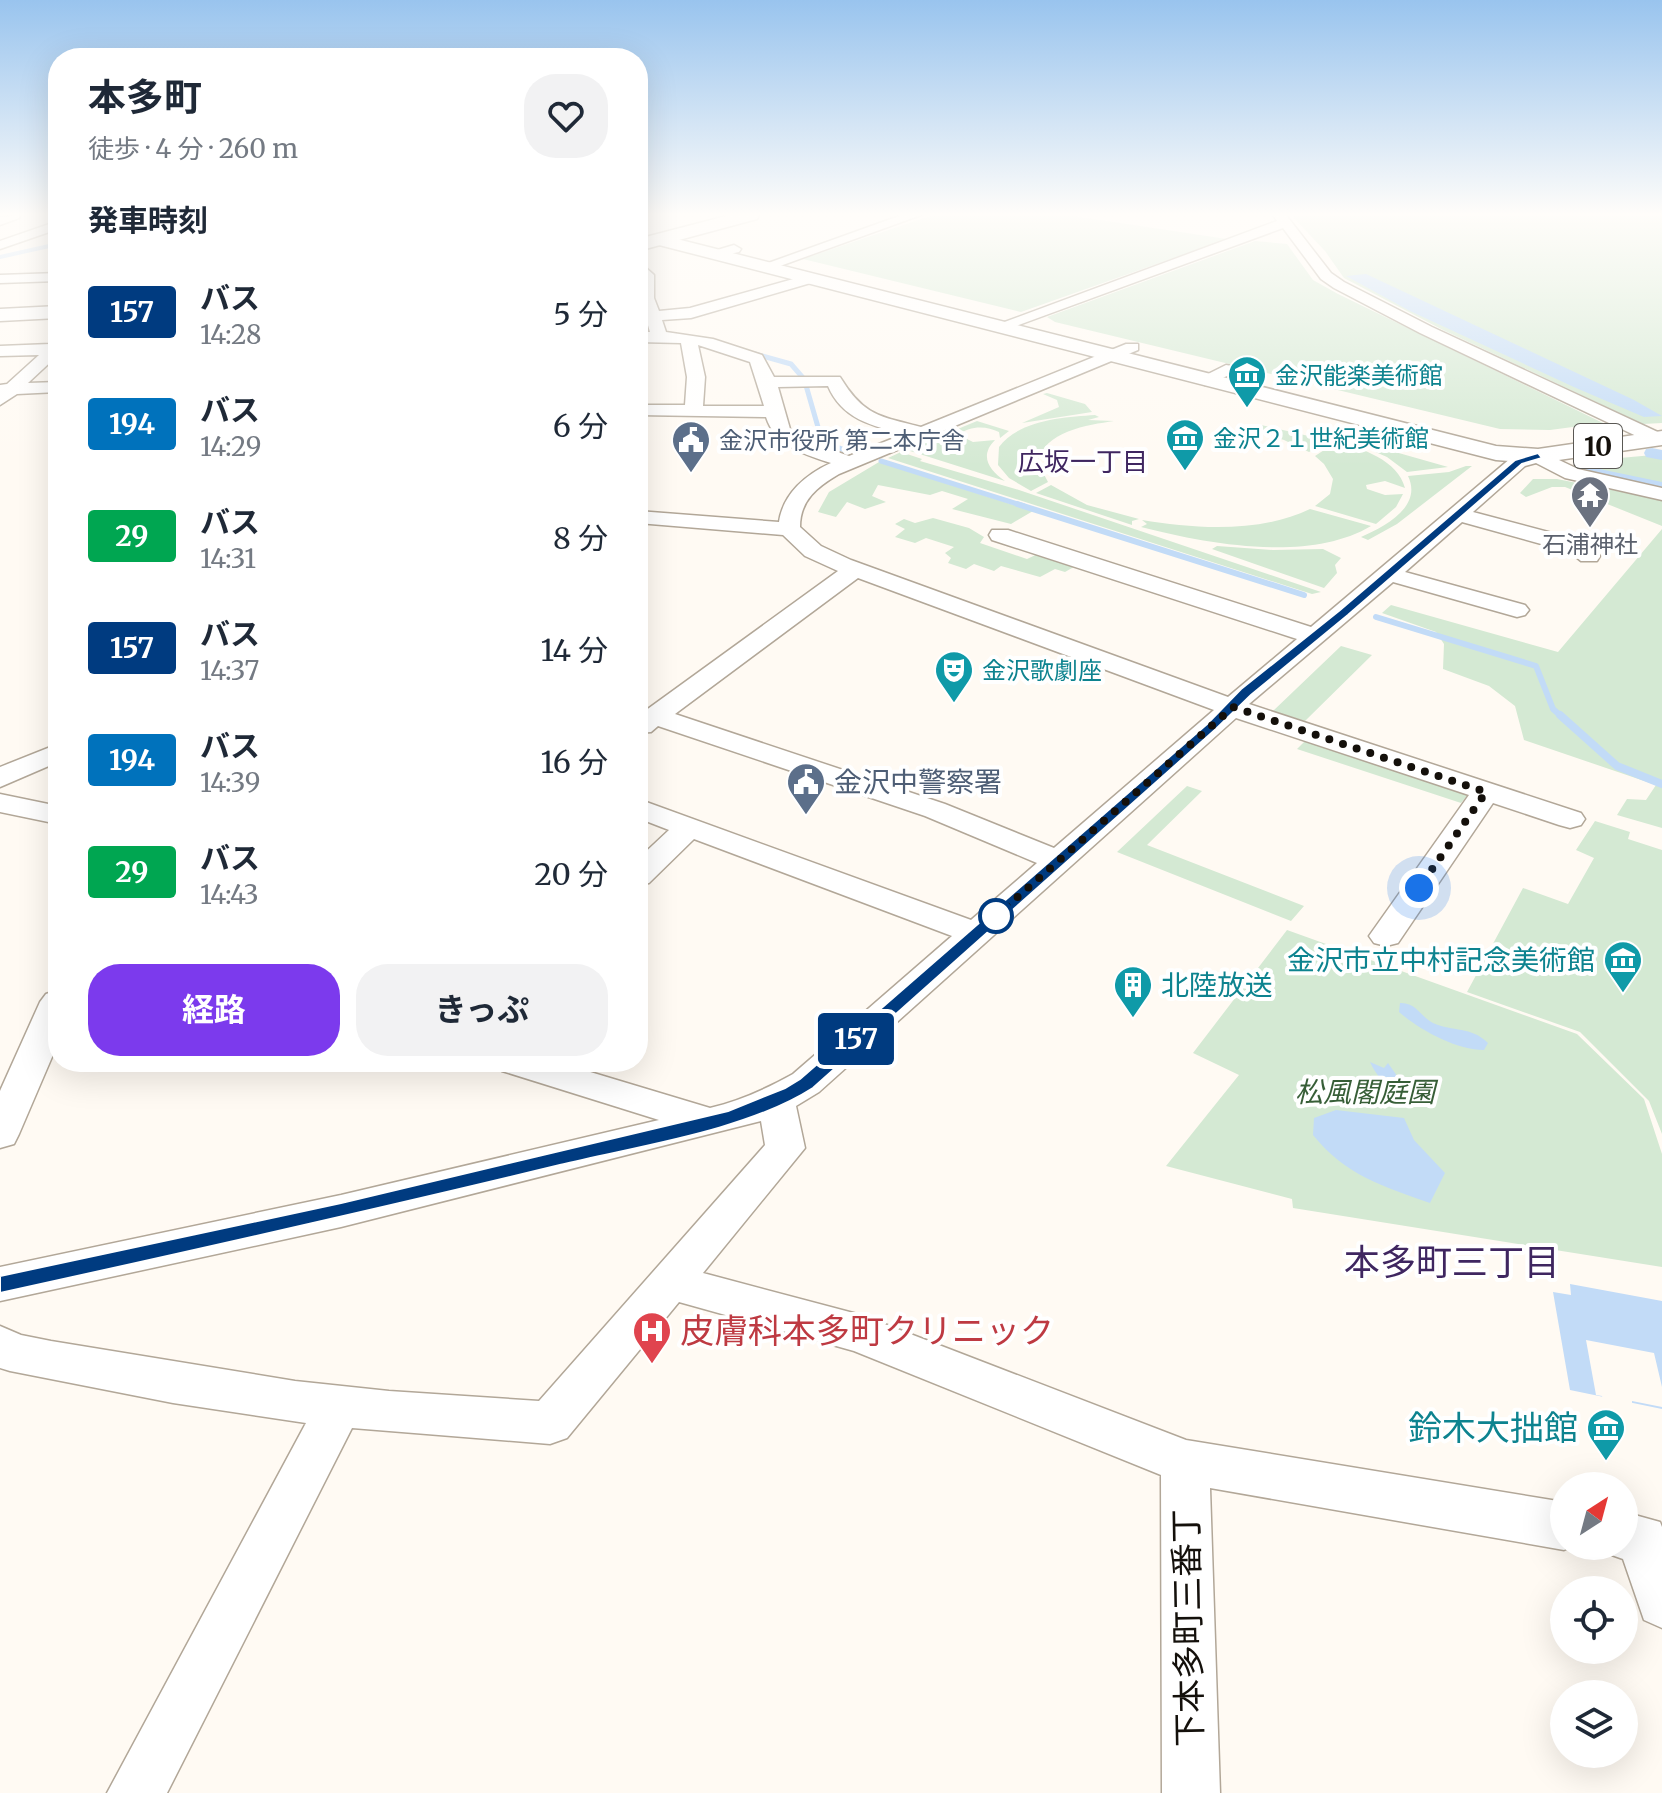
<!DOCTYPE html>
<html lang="ja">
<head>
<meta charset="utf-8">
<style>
  :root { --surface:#fff; --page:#f2f2f3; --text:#1f2937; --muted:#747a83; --accent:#7c3aed }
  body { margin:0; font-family:Merriweather,"Noto Sans JP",serif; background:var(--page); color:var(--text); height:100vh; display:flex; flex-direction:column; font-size:30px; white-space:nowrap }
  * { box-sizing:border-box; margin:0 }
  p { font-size:26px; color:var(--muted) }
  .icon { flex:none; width:44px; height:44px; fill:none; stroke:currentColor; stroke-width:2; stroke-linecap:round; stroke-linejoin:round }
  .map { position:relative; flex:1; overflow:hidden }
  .sheet { position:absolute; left:48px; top:48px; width:600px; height:1024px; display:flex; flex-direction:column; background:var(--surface); border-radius:32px; box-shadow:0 8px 32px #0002 }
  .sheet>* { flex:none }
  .badge { padding:0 16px; border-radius:6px; font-size:28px; line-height:52px }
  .needle { width:52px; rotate:36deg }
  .tools { position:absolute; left:1550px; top:1472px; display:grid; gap:16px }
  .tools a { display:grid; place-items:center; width:88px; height:88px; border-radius:50%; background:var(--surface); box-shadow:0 8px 32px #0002; font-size:40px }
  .you { position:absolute; width:40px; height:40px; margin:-20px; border:6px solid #fff; border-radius:50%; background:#1a73e8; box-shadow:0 0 0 12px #1a73e833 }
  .map>.badge { position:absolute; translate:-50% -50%; box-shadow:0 0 0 4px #fff }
  h2 { padding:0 40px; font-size:30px; line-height:72px }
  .round { display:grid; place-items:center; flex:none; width:84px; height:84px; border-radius:32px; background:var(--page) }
  .head { display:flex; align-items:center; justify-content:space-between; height:136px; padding:0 40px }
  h1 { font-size:38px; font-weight:700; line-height:60px }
  .button { display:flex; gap:16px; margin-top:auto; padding:16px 40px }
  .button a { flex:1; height:92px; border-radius:32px; background:var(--accent); color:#fff; font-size:32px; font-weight:700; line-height:92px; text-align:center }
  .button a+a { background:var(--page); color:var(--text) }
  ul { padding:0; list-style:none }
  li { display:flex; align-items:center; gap:24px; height:112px; padding:0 40px }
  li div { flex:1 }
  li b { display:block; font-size:30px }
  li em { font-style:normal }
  li .badge { min-width:88px; font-weight:700; text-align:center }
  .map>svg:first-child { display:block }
  .green { fill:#d4e9d3 }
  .water { fill:#c2dbf7 }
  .pier { fill:#fffaf3 }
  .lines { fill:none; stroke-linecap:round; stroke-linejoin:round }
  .stream-far3 { stroke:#c2dbf7; stroke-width:4 }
  .stream-far2 { stroke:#c2dbf7; stroke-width:5 }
  .stream-far1 { stroke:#c2dbf7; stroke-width:6 }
  .stream { stroke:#c2dbf7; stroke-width:8 }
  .canal { fill:#c2dbf7; fill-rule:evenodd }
  .minor-casing { stroke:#b2a798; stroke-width:3 }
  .major-casing { stroke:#b2a798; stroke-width:3 }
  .highway-casing { stroke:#b2a798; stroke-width:3 }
  .minor { fill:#fff; fill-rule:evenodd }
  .major { fill:#fff; fill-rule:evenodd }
  .highway { fill:#fff; fill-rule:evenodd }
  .line { fill:#003b80; stroke:#fff; stroke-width:2 }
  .walk { stroke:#14100b; stroke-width:8; stroke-dasharray:0 14.4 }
  .stop-dot { fill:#fff; stroke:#003b80; stroke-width:4 }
  .labels { text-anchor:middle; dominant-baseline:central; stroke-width:8; stroke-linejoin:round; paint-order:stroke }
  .far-culture-label { font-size:24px; fill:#0d838f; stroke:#fff; text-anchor:start }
  .far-service-label { font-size:24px; fill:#4e5e75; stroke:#fff; text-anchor:start }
  .far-worship-label { font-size:24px; fill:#5b616d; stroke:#fff }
  .shield { fill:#fff; stroke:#5a5854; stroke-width:2 }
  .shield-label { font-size:26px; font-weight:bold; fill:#14100b }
  .far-neighbourhood-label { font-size:26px; fill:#3f2660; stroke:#fff }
  .service-label { font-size:28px; fill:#4e5e75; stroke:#fff; text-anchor:start }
  .culture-label { font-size:28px; fill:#0d838f; stroke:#fff; text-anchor:end }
  .park-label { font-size:28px; font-style:italic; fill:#375e37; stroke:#fff }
  .near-health-label { font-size:34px; fill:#be3a42; stroke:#fff; text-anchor:start }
  .near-culture-label { font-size:34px; fill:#0d838f; stroke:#fff; text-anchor:end }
  .near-street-label { font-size:34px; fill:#14100b; stroke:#fff }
  .near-neighbourhood-label { font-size:36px; fill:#3f2660; stroke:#fff }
</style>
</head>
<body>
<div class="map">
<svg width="1662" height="1793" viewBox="0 0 1662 1793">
  <rect width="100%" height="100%" fill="#fffaf3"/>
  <path class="green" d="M933,215H1067L1227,239L1021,312L803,259Z
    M1291,215H1662V423L1643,424L1443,330L1344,278L1325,251Z
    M1255,241L1287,244L1313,280L1338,294L1603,423L1550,430L1500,429L1055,322L1047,317Z
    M1047,393L1085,404L1092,412L1022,423L1059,407L1057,400L1043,394Z
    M1095,415L1099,417L1088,420L1114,421C1088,425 1043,431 1038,463L1048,482L1031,491L1009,478L998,465L999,447C1019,420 1064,417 1095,415Z
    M977,421L1009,431L1000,438L999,432C987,426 970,425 959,435L973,442L995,440C979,456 989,470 1005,481L907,450Z
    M1257,424L1330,441L1309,452L1284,440L1247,429Z
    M1338,441C1362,449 1398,460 1405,488L1385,481L1366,485L1367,489L1385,495L1403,494L1396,507L1376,524L1315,506L1330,494L1333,479L1324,464L1315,456Z
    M1360,442L1448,467L1407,472L1387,457L1357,444Z
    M901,452L922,459L920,461L1019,490L1321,592L1312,594L888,458Z
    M1651,453L1662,454V487L1585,470L1598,460L1653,455Z
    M879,462L1033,511L1011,524L952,509L968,499L942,491L930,495L878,485L872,496L886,502L865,509L847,502L836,517L818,512L829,492Z
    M1466,466H1472L1397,524L1368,540L1361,537C1384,527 1423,507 1408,476L1449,472Z
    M1533,479H1557L1662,500V526L1565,487H1552L1526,497L1520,493Z
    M1051,485L1087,505L1139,519L1132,521V525L1036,493Z
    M1310,509L1371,526C1309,563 1208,544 1141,527L1147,524L1142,520C1196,529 1260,533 1310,509Z
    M933,518L969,528L984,537L980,543L1027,559L1042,552L1079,564L1065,572L1055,569L1040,577L1001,566L994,571L974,564L966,569L948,563L951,558L945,553L954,547L926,538L915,543L895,537L905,529L895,524L904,519L915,523Z
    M1662,529V828L1617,815L1627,799L1646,800L1656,785L1524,740L1515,706L1489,686L1443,669L1444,644L1436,632L1382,613L1391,605L1558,652Z
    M1217,546L1273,550L1323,549L1341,558L1335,565L1337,573L1324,588L1212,549Z
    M1341,646L1372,655L1305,721L1273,711Z
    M1308,738L1471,791L1461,803L1297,749Z
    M1187,786L1202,791L1147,845L1304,906L1291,921L1117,852Z
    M1595,821L1630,832L1628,839L1662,850V1134L1649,1101L1580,1032L1467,992L1523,888L1568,904L1594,858L1576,850Z
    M1287,930L1577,1034L1644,1099L1662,1154V1267L1293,1208L1292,1199L1166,1166L1239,1075L1193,1053Z"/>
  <path class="water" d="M1366,274L1634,400L1662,416L1644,417L1576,388L1410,311L1346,276Z
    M1400,1003C1416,1002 1421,1017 1433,1023C1453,1032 1471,1026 1488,1043L1484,1050C1456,1050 1420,1030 1399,1012Z
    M1370,1062L1384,1068L1388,1063L1402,1083L1428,1095L1434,1104L1429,1107C1403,1099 1382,1088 1370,1062Z
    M1336,1110L1404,1118L1414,1140L1445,1173L1430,1203C1383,1186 1346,1176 1313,1135L1314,1118Z
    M1570,1284L1662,1301V1409L1570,1390L1553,1292L1571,1295Z"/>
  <path class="pier" d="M1586,1340L1654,1353L1662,1387V1407L1632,1401V1406L1603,1400L1602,1396L1596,1395Z"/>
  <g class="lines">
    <path class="stream-far3" d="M0,257L58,244"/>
    <path class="stream-far2" d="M755,354L791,364L804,379
      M805,382L822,441L847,451
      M881,461L1024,506"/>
    <path class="stream-far1" d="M1017,504L1304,595
      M1376,617L1536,666L1553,709L1562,717"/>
    <path class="stream" d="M1560,715L1617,766L1662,784"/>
    <path class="canal" d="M1652,448L1662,450V460L1646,457L1644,453L1646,449Z
      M1585,466L1662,482V492L1579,475L1576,471Z"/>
    <g class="minor-casing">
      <path id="minor" d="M21,215L19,218L0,225V217Z
        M902,215H921L769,270L757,267Z
        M1273,215H1286L1331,273L1344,282L1432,327L1662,434V444L1651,443L1420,333L1334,288L1321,279L1283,228L1005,330H993L991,327L1277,221Z
        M58,221V229L0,249V241Z
        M734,245L741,249L739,252L714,257L707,253Z
        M638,261L654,275V298L659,311L690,308L804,276H814V282L691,318L662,320L666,332L713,339L762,355L774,377H840C864,416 879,416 921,427L1126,344H1138V350L839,474C817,487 800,500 800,527L821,546L851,560L1228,697L1297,639L992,540L989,535L992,530H1008L1311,627L1511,458L1538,450L1578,469L1662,488V500L1565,478L1536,463L1525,466L1473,512L1586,542L1600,556L1597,561H1581L1570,552L1462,522L1405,572L1525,605L1529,610L1525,615L1517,617L1393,582L1249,704L1581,813L1585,819L1581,825L1570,828L1559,825L1493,803L1398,943L1386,946L1374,943L1369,936L1469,795L1236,718L819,1092L796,1106L805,1148L703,1273L861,1315L1186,1440L1564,1502V1546H1573L1564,1550L1210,1488L1220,1793H1162L1161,1475L854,1351L679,1302L567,1438L550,1444L352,1428L167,1793H107L306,1423L173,1403L10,1371L0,1368V1326L21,1335L51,1341L295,1381L389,1391L539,1401L765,1145L761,1121L341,1227L0,1301V1267L341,1195L659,1120L502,1071L497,1062H557L710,1108C740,1101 766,1089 793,1074L952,936L694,839L649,883L638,885V859L669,830L638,818V799L971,920L1037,863L925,816L658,726L651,732L638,733V716L838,571L805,556L783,535L638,523V511L779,522C783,494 806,474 831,463C806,455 775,446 766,417L638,415V405H685L687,377L681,343L638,342V332H650L640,298ZM698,345L750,362L764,406H703L705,377ZM828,386C842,419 872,426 904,434L849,456L810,442L790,429L778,387ZM858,578L1214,710L1054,848L945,804L675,714Z
        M58,273V281L0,283V275Z
        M58,341V355L28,383L58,382V392L17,394L0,405V385L7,384L39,355L0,356V346L50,344Z
        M1226,365L1232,366L1234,370L1232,374L1205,385L1196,380Z
        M58,744V762L0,787V767Z
        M0,794L58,806V824L0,812Z
        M58,990V1043L19,1134L14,1144L0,1148V1091L40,1002L46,994Z
        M1624,1512L1660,1522L1662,1527V1628L1644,1620L1623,1559L1606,1553L1603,1546H1624Z"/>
    </g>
    <g class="major-casing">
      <path id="major" d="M665,236L1496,446L1538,449L1662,431V445L1538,463L1496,460L659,245L657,241Z"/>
    </g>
    <g class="highway-casing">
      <path id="highway" d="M730,215H759L757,219L638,251V239Z
        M58,306V318L0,321V309Z"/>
    </g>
    <use href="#minor" class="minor"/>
    <use href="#major" class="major"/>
    <use href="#highway" class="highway"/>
  </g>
  <linearGradient id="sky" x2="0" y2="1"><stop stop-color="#99c4ee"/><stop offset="0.46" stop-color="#fffdfa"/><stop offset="1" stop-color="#fffdfa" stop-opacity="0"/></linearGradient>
  <rect width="1662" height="466" fill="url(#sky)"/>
  <path class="line" d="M1538,453L1542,458L1522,464L1348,615L1251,695L1216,729L813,1088C746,1131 638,1146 560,1165C374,1210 187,1252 0,1293V1276L341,1203L728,1111L785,1088L800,1079L1207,724L1241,689L1340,610L1515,460Z"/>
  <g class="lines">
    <path class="walk" d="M996,916L1233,707L1486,792L1419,888"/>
  </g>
  <defs>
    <g id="museum-pin" transform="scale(2)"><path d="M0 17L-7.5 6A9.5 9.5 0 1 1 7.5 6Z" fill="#0f9aa8" stroke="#fff"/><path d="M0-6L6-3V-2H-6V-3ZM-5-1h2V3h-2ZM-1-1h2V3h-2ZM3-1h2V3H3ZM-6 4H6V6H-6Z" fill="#fff"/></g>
    <g id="civic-pin" transform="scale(2)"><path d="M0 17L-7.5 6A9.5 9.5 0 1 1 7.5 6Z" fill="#5c6f8a" stroke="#fff"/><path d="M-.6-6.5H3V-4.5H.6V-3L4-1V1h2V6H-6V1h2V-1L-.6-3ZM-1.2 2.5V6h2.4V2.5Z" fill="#fff"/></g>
    <g id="temple-pin" transform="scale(2)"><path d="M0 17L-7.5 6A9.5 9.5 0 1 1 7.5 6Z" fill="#6b7280" stroke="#fff"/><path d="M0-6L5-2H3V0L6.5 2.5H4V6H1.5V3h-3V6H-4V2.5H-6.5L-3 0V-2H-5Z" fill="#fff"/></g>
    <g id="theatre-pin" transform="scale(2)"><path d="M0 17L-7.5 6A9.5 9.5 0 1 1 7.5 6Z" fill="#0f9aa8" stroke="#fff"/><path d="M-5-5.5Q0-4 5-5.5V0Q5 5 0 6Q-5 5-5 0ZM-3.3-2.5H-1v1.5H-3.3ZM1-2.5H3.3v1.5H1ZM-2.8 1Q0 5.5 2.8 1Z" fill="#fff"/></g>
    <g id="building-pin" transform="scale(2)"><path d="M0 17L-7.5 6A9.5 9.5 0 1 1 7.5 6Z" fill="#0f9aa8" stroke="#fff"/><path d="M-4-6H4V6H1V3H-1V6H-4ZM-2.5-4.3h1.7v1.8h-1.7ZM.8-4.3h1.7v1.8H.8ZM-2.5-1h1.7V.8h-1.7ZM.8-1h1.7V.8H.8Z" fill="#fff"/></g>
    <g id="hospital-pin" transform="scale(2)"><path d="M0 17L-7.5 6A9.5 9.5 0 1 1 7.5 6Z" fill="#e0444e" stroke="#fff"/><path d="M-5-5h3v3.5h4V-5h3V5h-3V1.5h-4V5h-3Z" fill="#fff"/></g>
  </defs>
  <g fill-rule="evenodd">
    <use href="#museum-pin" x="1247" y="375"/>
    <use href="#museum-pin" x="1185" y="438"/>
    <use href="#civic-pin" x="691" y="440"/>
    <use href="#temple-pin" x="1590" y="495"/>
    <use href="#theatre-pin" x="954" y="670"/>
    <use href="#civic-pin" x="806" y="782"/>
    <use href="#museum-pin" x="1623" y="960"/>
    <use href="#building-pin" x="1133" y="985"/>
    <use href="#hospital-pin" x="652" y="1331"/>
    <use href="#museum-pin" x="1606" y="1428"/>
  </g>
  <circle class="stop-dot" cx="996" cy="916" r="16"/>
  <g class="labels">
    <g class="far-culture-label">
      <text x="1275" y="375">金沢能楽美術館</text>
      <text x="1213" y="438">金沢２１世紀美術館</text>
      <text x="982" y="670">金沢歌劇座</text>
    </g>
    <g class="far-service-label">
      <text x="719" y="440">金沢市役所 第二本庁舎</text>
    </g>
    <g class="far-worship-label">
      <text x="1590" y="544">石浦神社</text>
    </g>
    <rect class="shield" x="1574" y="424" width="48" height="44" rx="6"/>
    <g class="shield-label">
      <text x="1598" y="446">10</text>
    </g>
    <g class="far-neighbourhood-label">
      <text x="1083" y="461">広坂一丁目</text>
    </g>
    <g class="service-label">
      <text x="834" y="782">金沢中警察署</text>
    </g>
    <g class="culture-label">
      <text x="1595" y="960">金沢市立中村記念美術館</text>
      <text x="1161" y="985" text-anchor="start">北陸放送</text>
    </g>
    <g class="park-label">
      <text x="1365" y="1092">松風閣庭園</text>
    </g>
    <g class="near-health-label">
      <text x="680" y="1331">皮膚科本多町クリニック</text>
    </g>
    <g class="near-culture-label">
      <text x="1578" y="1428">鈴木大拙館</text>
    </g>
    <g class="near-street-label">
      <text transform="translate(1188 1628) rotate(-91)">下本多町三番丁</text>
    </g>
    <g class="near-neighbourhood-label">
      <text x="1452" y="1262">本多町三丁目</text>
    </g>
  </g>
</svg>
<div class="tools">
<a><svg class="needle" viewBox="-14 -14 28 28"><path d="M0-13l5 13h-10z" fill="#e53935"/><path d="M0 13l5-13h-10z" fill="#747a83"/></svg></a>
<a><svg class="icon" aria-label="locate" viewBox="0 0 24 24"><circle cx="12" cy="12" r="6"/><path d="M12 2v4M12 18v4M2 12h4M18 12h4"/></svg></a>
<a><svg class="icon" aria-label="layers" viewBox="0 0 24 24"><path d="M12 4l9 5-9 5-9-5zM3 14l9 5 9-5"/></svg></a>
</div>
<div class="you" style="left:1419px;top:888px"></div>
<b class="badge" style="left:856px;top:1039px;background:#003b80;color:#fff">157</b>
<section class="sheet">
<div class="head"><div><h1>本多町</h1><p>徒歩 · 4 分 · 260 m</p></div><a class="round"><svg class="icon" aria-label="heart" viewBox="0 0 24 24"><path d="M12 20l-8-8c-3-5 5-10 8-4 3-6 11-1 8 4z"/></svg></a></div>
<h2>発車時刻</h2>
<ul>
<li><span class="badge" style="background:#003b80;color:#fff">157</span><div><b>バス</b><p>14:28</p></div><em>5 分</em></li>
<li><span class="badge" style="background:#0072bc;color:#fff">194</span><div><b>バス</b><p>14:29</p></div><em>6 分</em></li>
<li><span class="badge" style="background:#00a651;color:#fff">29</span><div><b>バス</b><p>14:31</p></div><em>8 分</em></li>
<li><span class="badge" style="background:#003b80;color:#fff">157</span><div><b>バス</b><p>14:37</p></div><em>14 分</em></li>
<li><span class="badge" style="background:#0072bc;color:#fff">194</span><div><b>バス</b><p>14:39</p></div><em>16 分</em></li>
<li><span class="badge" style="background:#00a651;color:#fff">29</span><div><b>バス</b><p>14:43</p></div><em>20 分</em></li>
</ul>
<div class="button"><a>経路</a><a>きっぷ</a></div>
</section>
</div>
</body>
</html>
